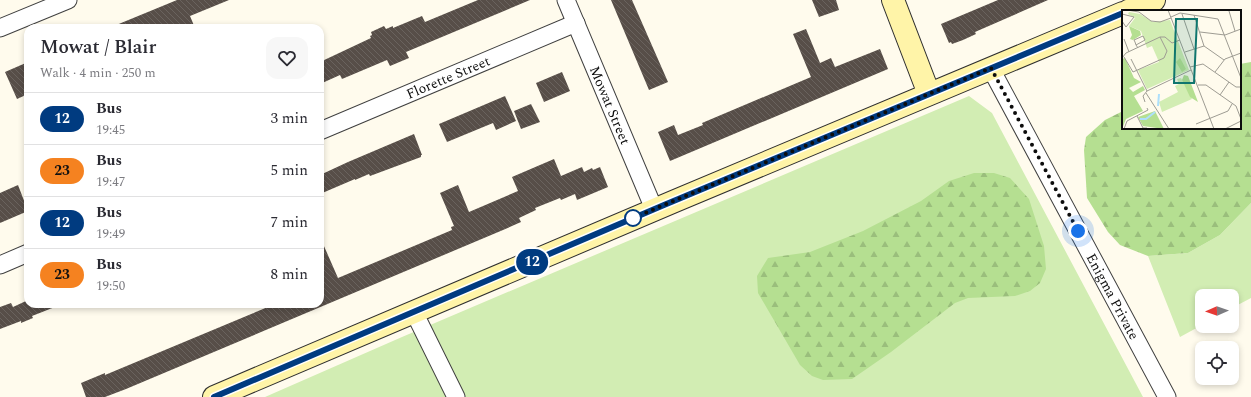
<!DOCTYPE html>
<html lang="en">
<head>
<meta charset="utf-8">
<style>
  :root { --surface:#fff; --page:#f7f7f7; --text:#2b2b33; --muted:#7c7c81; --line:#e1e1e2 }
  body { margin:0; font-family:Spectral,serif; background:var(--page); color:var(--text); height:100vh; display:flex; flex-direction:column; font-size:15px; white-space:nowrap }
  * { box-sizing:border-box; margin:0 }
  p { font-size:13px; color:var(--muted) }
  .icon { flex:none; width:22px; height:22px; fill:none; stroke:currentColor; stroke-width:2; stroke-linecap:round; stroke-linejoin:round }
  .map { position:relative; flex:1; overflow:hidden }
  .sheet { position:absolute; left:24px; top:24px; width:300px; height:284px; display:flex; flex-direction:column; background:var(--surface); border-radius:12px; box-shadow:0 2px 6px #0003 }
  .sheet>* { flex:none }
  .badge { padding:0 8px; border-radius:13px; font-size:14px; line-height:26px }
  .needle { width:26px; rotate:268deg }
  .buttons { position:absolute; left:1195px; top:289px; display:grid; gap:8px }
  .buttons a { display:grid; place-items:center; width:44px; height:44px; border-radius:8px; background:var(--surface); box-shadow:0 2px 6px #0003; font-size:20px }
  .you { position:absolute; width:20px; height:20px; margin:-10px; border:3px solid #fff; border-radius:50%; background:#1a73e8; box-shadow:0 0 0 6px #1a73e833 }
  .map>.badge { position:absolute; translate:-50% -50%; box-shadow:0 0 0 2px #fff }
  .round { display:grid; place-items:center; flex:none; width:42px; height:42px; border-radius:12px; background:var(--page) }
  .headline { display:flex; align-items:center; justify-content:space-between; height:68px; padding:0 16px }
  h1 { font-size:19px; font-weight:600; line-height:30px }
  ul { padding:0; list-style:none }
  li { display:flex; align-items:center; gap:12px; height:52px; padding:0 16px; border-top:1px solid var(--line) }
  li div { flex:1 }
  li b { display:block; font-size:15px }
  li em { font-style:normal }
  li .badge { min-width:44px; font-weight:700; text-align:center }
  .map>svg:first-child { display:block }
  .grass { fill:#d2edb3 }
  .forest { fill:url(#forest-firs) }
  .building { fill:url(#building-back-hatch) }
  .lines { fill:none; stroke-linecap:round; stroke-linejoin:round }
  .street-casing { stroke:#404040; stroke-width:19 }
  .secondary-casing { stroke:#2f2f2f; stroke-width:24 }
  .street { stroke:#fff; stroke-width:17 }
  .secondary { stroke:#fff4a8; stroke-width:22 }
  .line-casing { stroke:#fff; stroke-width:9 }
  .line { stroke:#003b80; stroke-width:6 }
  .walk { stroke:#0d0d0d; stroke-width:4; stroke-dasharray:0 7.2 }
  .stop-dot { fill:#fff; stroke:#003b80; stroke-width:2 }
  .labels { text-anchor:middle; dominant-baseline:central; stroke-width:4; stroke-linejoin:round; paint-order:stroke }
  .street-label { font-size:14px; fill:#0d0d0d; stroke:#fff }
  .inset-river { fill:none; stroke:#addffc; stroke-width:2 }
  .inset-road { fill:none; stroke:#9e9c93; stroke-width:1 }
  .view { fill:#0f766e; fill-opacity:0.15; stroke:#0f766e; stroke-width:2 }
  .inset-edge { fill:none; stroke:#0d0d0d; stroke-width:2 }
</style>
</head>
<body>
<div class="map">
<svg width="1251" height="397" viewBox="0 0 1251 397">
  <defs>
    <pattern id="forest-firs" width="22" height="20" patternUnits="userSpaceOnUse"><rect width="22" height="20" fill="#b5df91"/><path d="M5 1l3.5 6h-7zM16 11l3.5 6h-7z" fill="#9abe7c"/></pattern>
    <pattern id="building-back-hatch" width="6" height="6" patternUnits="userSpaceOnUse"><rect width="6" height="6" fill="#574e48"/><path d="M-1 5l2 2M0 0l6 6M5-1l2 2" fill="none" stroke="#6a635e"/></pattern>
  </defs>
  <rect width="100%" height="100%" fill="#fffbed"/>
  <path class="grass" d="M969,96L992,113L1143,397H265L402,337Z
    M1251,203V298L1232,308V296H1202V325L1180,337L1148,256L1188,253L1220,235Z"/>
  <path class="forest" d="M1251,62V203L1220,235L1188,253L1148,256L1120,245L1108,232L1087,198L1084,150L1086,137L1105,120L1123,111V128H1240V64Z
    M974,173H994L1010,178L1029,199L1044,246L1046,269L1040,283L1030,291L1015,296L968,298L955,303L891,352L852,379L823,380L812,376L800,365L758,293L757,276L768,258L810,252L863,231L921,201L949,181Z"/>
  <path class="building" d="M177,0H229L190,16L195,28H109Z
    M478,0H530L406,52L409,58L390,66L387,60L342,79L340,75L320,84V62L371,38L370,36L372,35L371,32L384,26L386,29L393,26V28L422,16L425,22Z
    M611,0H632L668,82L649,90Z
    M812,0H836L839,10L819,17Z
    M998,0H1048L975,32L976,34L963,40L952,44L951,42L949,43L941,24Z
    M806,29L820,63L831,58L835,67L880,49L888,69L670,161L658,132L674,125L678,135L703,125L702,123L811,77L793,34Z
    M28,62V94L17,99L5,72Z
    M562,72L570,91L544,102L536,83Z
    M505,96L516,121L496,130L493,123L447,142L439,124Z
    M531,104L540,122L521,129L514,111Z
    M414,134L422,155H421V157L370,176L369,174L355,180V179L320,194V175L348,162Z
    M554,159L561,176L582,167L584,172L592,168L593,170L600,167L608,187L577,200L575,194L561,200L560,198L535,208L536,210L519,218L521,222L503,230L126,389L105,397H86L81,383L105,373V375L275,304H320V237L338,278L452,230L451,227L454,226L440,193L458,185L469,212L518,191L512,177Z
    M18,185L28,211L0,223V193Z
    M26,301L27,304L60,305L32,316L33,318L21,323V321L0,329V307L11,303L13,307Z"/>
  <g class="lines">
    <g class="street-casing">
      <g id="street">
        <path id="s1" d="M566,0L654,209"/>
        <path d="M0,28L68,0"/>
        <path id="s2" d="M991,69L1167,397"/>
        <path id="s3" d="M320,131L576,23"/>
        <path d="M0,265L28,253"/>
        <path d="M414,312L456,397"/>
      </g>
    </g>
    <g class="secondary-casing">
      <path id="secondary" d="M893,0L929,94
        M1128,11L1154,0
        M214,397L675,201L1123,13"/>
    </g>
    <use href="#street" class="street"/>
    <use href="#secondary" class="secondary"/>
  </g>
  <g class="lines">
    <g class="line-casing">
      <path id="line" d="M214,397L664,205L1123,13"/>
    </g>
    <use href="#line" class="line"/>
    <path class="walk" d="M633,218L991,68L1078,231"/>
  </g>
  <circle class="stop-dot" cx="633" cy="218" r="8"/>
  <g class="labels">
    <g class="street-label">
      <text stroke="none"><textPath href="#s3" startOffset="139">Florette Street</textPath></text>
      <text stroke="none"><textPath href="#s1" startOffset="114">Mowat Street</textPath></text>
      <text stroke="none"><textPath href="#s2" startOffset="258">Enigma Private</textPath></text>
    </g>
  </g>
  <g transform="translate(1122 10)">
    <rect width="119" height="119" fill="#fffbed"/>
    <path d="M7,2L18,4L31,12L48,10L67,60L25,79L16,60L37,52L30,36L25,38L19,21L7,16L13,8L6,4ZM59,68L70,89L40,102L37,92L56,82L53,76L57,74L55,69Z" fill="#d2edb3"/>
    <path d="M7,16L18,21L19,25L11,30L8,29L10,25ZM3,48L12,68L19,72L7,78L11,82L21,76L23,80L12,86L21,101L4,109L0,119V49ZM58,48L64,59L60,62L54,52ZM62,65L66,66L76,92L68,87L60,70ZM33,101L42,119L21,116L16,107Z" fill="#b5df91"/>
    <path class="inset-river" d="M36,96L37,84M18,109H24L33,102"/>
    <path class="inset-road" d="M5,0L17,2L29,11L38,12L49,8M46,0L92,119M107,1L113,21M0,4L12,7L4,17L0,11M60,4L72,39M72,5L82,36M49,7L58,3L96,9L119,68M78,22L103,25L119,19M2,29L7,42M14,35L23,30L21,26L12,30L13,32L14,35L16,38M63,42L82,36L102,50M2,47L11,62L42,48L45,41L38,27M0,48L4,43L38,27H43L50,33L58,30M9,49L25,81M68,57L81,54L114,77H119M93,62L103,49L119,43M76,75H84L114,96L119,109M24,83L47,119M98,85L107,72M23,92L21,86L25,81L69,60M15,106L21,118H25M74,114L106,101L110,94M2,119L5,111L26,100L25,98M103,119L119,111"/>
    <path class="view" d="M54,9H75L72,73H52Z"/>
    <rect width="119" height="119" class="inset-edge"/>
  </g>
</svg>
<div class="buttons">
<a><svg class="needle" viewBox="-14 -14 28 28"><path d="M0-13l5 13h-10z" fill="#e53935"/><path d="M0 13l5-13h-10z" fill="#7c7c81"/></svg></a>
<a><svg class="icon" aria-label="locate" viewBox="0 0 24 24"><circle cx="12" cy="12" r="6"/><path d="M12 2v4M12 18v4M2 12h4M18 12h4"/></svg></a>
</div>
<div class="you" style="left:1078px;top:231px"></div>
<b class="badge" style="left:532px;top:262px;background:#003b80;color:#fff">12</b>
<section class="sheet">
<div class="headline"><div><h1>Mowat / Blair</h1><p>Walk · 4 min · 250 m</p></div><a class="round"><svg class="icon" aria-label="heart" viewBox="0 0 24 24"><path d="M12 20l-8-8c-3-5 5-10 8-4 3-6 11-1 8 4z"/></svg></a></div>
<ul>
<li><span class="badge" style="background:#003b80;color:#fff">12</span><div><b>Bus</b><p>19:45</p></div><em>3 min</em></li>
<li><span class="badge" style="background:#f58220;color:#111">23</span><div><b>Bus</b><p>19:47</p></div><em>5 min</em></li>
<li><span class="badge" style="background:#003b80;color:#fff">12</span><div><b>Bus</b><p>19:49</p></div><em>7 min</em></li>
<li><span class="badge" style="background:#f58220;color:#111">23</span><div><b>Bus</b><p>19:50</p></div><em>8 min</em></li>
</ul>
</section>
</div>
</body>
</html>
